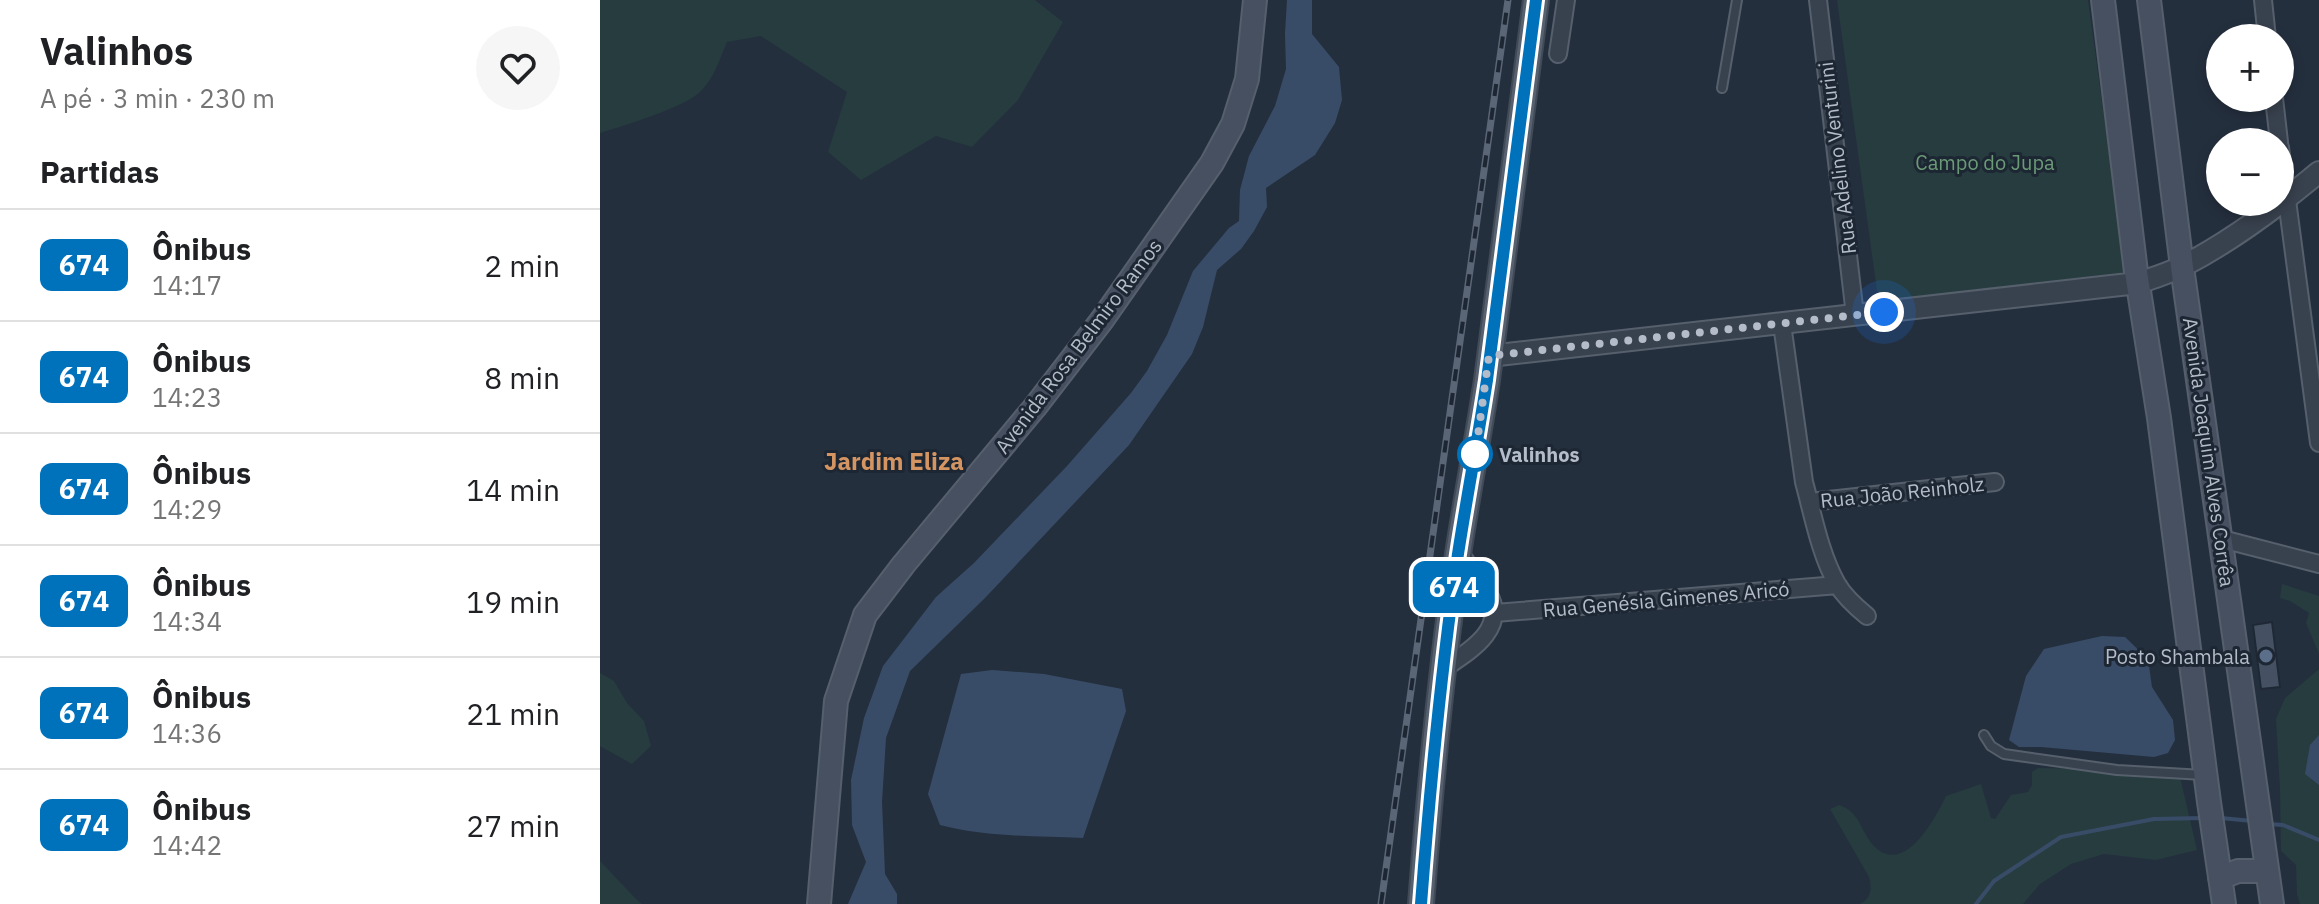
<!DOCTYPE html>
<html lang="pt">
<head>
<meta charset="utf-8">
<style>
  :root { --surface:#fff; --page:#f6f6f6; --text:#202124; --muted:#757577; --line:#e0e0e0 }
  body { margin:0; font-family:"IBM Plex Sans",sans-serif; background:var(--page); color:var(--text); height:100vh; display:flex; flex-direction:column; font-size:30px; white-space:nowrap }
  * { box-sizing:border-box; margin:0 }
  p { font-size:26px; color:var(--muted) }
  .icon { flex:none; width:44px; height:44px; fill:none; stroke:currentColor; stroke-width:2; stroke-linecap:round; stroke-linejoin:round }
  .map { position:relative; flex:1; overflow:hidden }
  .panel { display:flex; flex-direction:column; background:var(--surface); width:600px }
  .panel>* { flex:none }
  .badge { padding:0 16px; border-radius:12px; font-size:28px; line-height:52px }
  .buttons { position:absolute; left:1606px; top:24px; display:grid; gap:16px }
  .buttons a { display:grid; place-items:center; width:88px; height:88px; border-radius:50%; background:var(--surface); box-shadow:0 4px 12px #0003; font-size:40px }
  .you { position:absolute; width:40px; height:40px; margin:-20px; border:6px solid #fff; border-radius:50%; background:#1a73e8; box-shadow:0 0 0 12px #1a73e833 }
  .map>.badge { position:absolute; translate:-50% -50%; box-shadow:0 0 0 4px #fff }
  h2 { padding:0 40px; font-size:30px; line-height:72px }
  .round { display:grid; place-items:center; flex:none; width:84px; height:84px; border-radius:42px; background:var(--page) }
  .overview { display:flex; align-items:center; justify-content:space-between; height:136px; padding:0 40px }
  h1 { font-size:38px; font-weight:700; line-height:60px }
  ul { padding:0; list-style:none }
  li { display:flex; align-items:center; gap:24px; height:112px; padding:0 40px; border-top:2px solid var(--line) }
  li div { flex:1 }
  li b { display:block; font-size:30px }
  li em { font-style:normal }
  li .badge { min-width:88px; font-weight:700; text-align:center }
  main { display:flex; flex:1; min-height:0 }
  .map>svg:first-child { display:block }
  .green { fill:#263c3f }
  .water { fill:#394c67 }
  .lines { fill:none; stroke-linecap:round; stroke-linejoin:round }
  .stream { stroke:#394c67; stroke-width:4 }
  .building { fill:#455162; stroke:#1f2835; stroke-width:2 }
  .service-casing { stroke:#565f6c; stroke-width:12 }
  .minor-casing { stroke:#565f6c; stroke-width:20 }
  .tertiary-casing { stroke:#565f6c; stroke-width:24 }
  .secondary-casing { stroke:#565f6c; stroke-width:26 }
  .primary-casing { stroke:#414a57; stroke-width:28 }
  .service { stroke:#38414e; stroke-width:8 }
  .minor { stroke:#38414e; stroke-width:16 }
  .tertiary { stroke:#38414e; stroke-width:20 }
  .secondary { stroke:#465061; stroke-width:22 }
  .primary { stroke:#56606e; stroke-width:24 }
  .rail-casing { stroke:#5a6575; stroke-width:7 }
  .rail { stroke:#1d2633; stroke-width:4; stroke-dasharray:12; stroke-linecap:butt }
  .line-casing { stroke:#fff; stroke-width:18 }
  .line { stroke:#0072bc; stroke-width:12 }
  .walk { stroke:#b4bcc9; stroke-width:8; stroke-dasharray:0 14.4 }
  .stop-dot { fill:#fff; stroke:#0072bc; stroke-width:4 }
  .service-dot { fill:#5c6f8a; stroke:#1d2633; stroke-width:3 }
  .labels { text-anchor:middle; dominant-baseline:central; stroke-width:6; stroke-linejoin:round; paint-order:stroke }
  .street-label { font-size:20px; fill:#b4bcc9; stroke:#1d2633 }
  .park-label { font-size:20px; fill:#6b9a76; stroke:#1d2633 }
  .stop-label { font-size:20px; font-weight:bold; fill:#b4bcc9; stroke:#1d2633; text-anchor:start }
  .poi-label { font-size:20px; fill:#b4bcc9; stroke:#1d2633; text-anchor:end }
  .quarter-label { font-size:24px; font-weight:bold; fill:#d59563; stroke:#1d2633 }
</style>
</head>
<body>
<main>
<section class="panel">
<div class="overview"><div><h1>Valinhos</h1><p>A pé · 3 min · 230 m</p></div><a class="round"><svg class="icon" aria-label="heart" viewBox="0 0 24 24"><path d="M12 20l-8-8c-3-5 5-10 8-4 3-6 11-1 8 4z"/></svg></a></div>
<h2>Partidas</h2>
<ul>
<li><span class="badge" style="background:#0072bc;color:#fff">674</span><div><b>Ônibus</b><p>14:17</p></div><em>2 min</em></li>
<li><span class="badge" style="background:#0072bc;color:#fff">674</span><div><b>Ônibus</b><p>14:23</p></div><em>8 min</em></li>
<li><span class="badge" style="background:#0072bc;color:#fff">674</span><div><b>Ônibus</b><p>14:29</p></div><em>14 min</em></li>
<li><span class="badge" style="background:#0072bc;color:#fff">674</span><div><b>Ônibus</b><p>14:34</p></div><em>19 min</em></li>
<li><span class="badge" style="background:#0072bc;color:#fff">674</span><div><b>Ônibus</b><p>14:36</p></div><em>21 min</em></li>
<li><span class="badge" style="background:#0072bc;color:#fff">674</span><div><b>Ônibus</b><p>14:42</p></div><em>27 min</em></li>
</ul>
</section>
<div class="map">
<svg width="1719" height="904" viewBox="0 0 1719 904">
  <rect width="100%" height="100%" fill="#242f3e"/>
  <path class="green" d="M0,0H435L463,22L418,100L372,147L336,136L261,180L228,152L247,92L161,36L127,42C120,58 114,79 100,92C85,107 23,126 0,133Z
    M1237,0H1488L1525,270L1512,280L1290,299L1277,291Z
    M1682,584L1719,596V654L1706,623L1709,613L1690,601L1680,598Z
    M1719,669V904H1700L1697,894L1696,865L1681,851L1680,789L1676,719L1685,698Z
    M0,673L14,681L27,703L44,721L51,746L32,764L0,746Z
    M1568,767L1578,768L1597,850L1556,860L1504,854L1471,864L1440,884L1423,904H1260C1272,898 1272,888 1269,877L1230,809L1239,805C1261,812 1260,832 1275,847C1305,876 1336,817 1346,796L1381,784L1391,818L1395,819L1411,795L1428,792L1432,785V772L1438,768L1559,770Z
    M0,861L36,899L42,904H0Z"/>
  <path class="water" d="M687,0H712V34L739,67L742,100L735,123L715,155L666,188L667,207L654,231L641,249L617,270L603,327L592,354L529,445L385,598L310,671L286,738L282,802L285,874L297,894V904H248L266,862L252,825L251,780L264,718L283,666L336,597L374,563L467,466L531,393L547,371L567,335L593,271L629,228L639,221L640,190L649,156L675,106L686,69L685,34Z
    M1502,636L1525,637L1548,659L1552,687L1573,720L1575,740L1568,753L1554,757L1441,747H1419L1409,740L1426,676L1444,649Z
    M392,670L444,674L522,689L526,711L483,838C435,836 386,837 340,825L328,794L361,674Z
    M1719,735V785L1705,774L1710,745Z"/>
  <g class="lines">
    <path class="stream" d="M1621,818L1652,821
      M1668,824L1683,825L1719,840
      M1376,904L1394,881L1461,837L1554,819L1604,818"/>
  </g>
  <path class="building" d="M1672,622L1680,687L1661,689L1653,625Z"/>
  <g class="lines">
    <g class="service-casing">
      <path id="service" d="M1122,88L1137,0
        M1384,735L1391,746L1404,754L1517,770L1604,775"/>
    </g>
    <g class="minor-casing">
      <path id="minor" d="M1218,0L1255,315
        M1663,0L1667,38
        M958,54L966,0
        M1674,98L1679,142
        M1680,147L1719,443
        M1182,324L1204,482C1213,515 1220,554 1237,584C1244,596 1256,607 1267,616
        M1210,502L1395,482
        M1622,539L1719,564
        M895,613L1238,585
        M843,669C868,652 909,629 888,593C880,579 868,565 859,552"/>
    </g>
    <g class="tertiary-casing">
      <path id="tertiary" d="M889,356L1538,283C1553,278 1570,273 1585,265C1633,240 1677,207 1719,172"/>
    </g>
    <g class="secondary-casing">
      <path id="secondary" d="M1503,0L1536,272L1559,418L1609,802L1624,904
        M1549,0L1582,267L1672,904
        M1620,878L1638,871H1667
        M219,904L236,701L265,615L304,564L435,407L502,320L612,163L633,124L647,79L655,0"/>
    </g>
    <g class="primary-casing">
      <path id="primary" d="M821,904C830,787 841,670 858,554C867,496 878,438 887,380C904,253 919,126 936,0"/>
    </g>
    <use href="#service" class="service"/>
    <use href="#minor" class="minor"/>
    <use href="#tertiary" class="tertiary"/>
    <use href="#secondary" class="secondary"/>
    <use href="#primary" class="primary"/>
    <g class="rail-casing">
      <path id="rail" d="M781,904L908,0"/>
    </g>
    <use href="#rail" class="rail"/>
  </g>
  <g class="lines">
    <g class="line-casing">
      <path id="line" d="M821,904C830,787 841,670 858,554C867,496 878,438 887,380C904,253 919,126 936,0"/>
    </g>
    <use href="#line" class="line"/>
    <path class="walk" d="M875,454L874,464L889,356L1284,312"/>
  </g>
  <circle class="stop-dot" cx="875" cy="454" r="16"/>
  <circle class="service-dot" cx="1666" cy="656" r="8"/>
  <g class="labels">
    <g class="street-label">
      <text transform="translate(1237 158) rotate(-97)">Rua Adelino Venturini</text>
      <text transform="translate(478 346) rotate(-53)">Avenida Rosa Belmiro Ramos</text>
      <text transform="translate(1609 452) rotate(82)">Avenida Joaquim Alves Corrêa</text>
      <text transform="translate(1302 492) rotate(-6)">Rua João Reinholz</text>
      <text transform="translate(1066 599) rotate(-5)">Rua Genésia Gimenes Aricó</text>
    </g>
    <g class="park-label">
      <text x="1385" y="162">Campo do Jupa</text>
    </g>
    <g class="stop-label">
      <text x="899" y="454">Valinhos</text>
    </g>
    <g class="poi-label">
      <text x="1650" y="656">Posto Shambala</text>
    </g>
    <g class="quarter-label">
      <text x="294" y="461">Jardim Eliza</text>
    </g>
  </g>
</svg>
<div class="buttons">
<a>+</a>
<a>−</a>
</div>
<div class="you" style="left:1284px;top:312px"></div>
<b class="badge" style="left:854px;top:587px;background:#0072bc;color:#fff">674</b>
</div>
</main>
</body>
</html>
